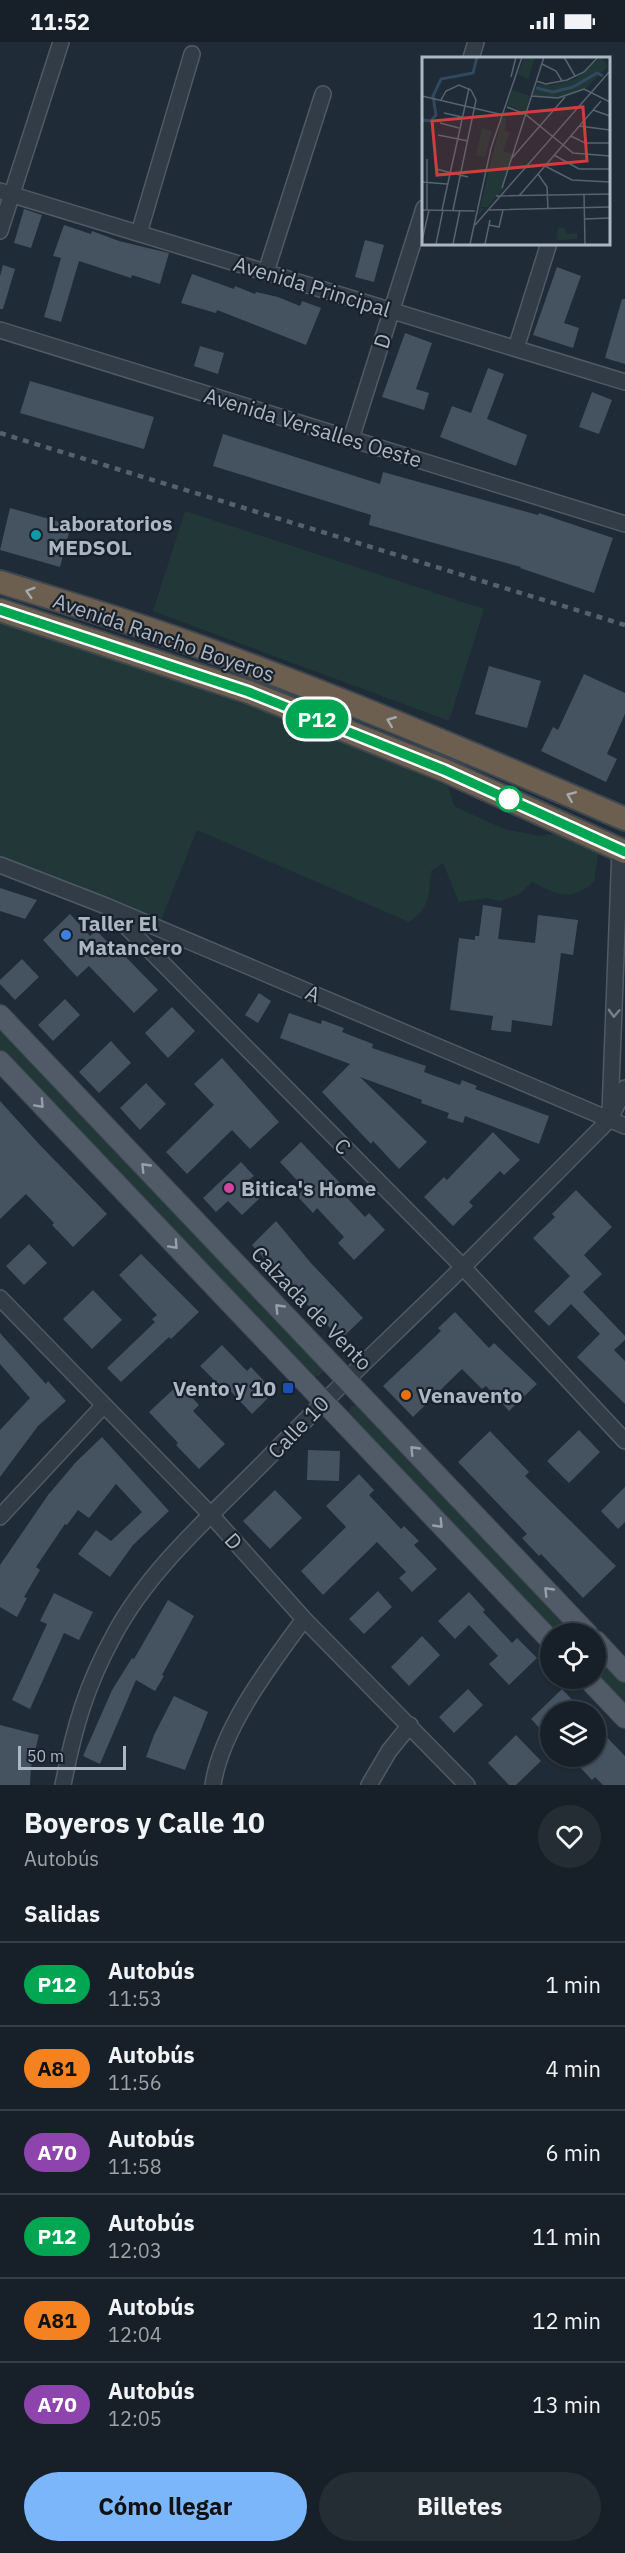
<!DOCTYPE html>
<html lang="es">
<head>
<meta charset="utf-8">
<style>
  :root { --surface:#172028; --page:#242d34; --text:#f1f3f6; --muted:#9ea3a8; --line:#363e45; --accent:#7bb6fa }
  body { margin:0; font-family:"IBM Plex Sans",sans-serif; background:var(--page); color:var(--text); height:100vh; display:flex; flex-direction:column; font-size:22px; white-space:nowrap }
  * { box-sizing:border-box; margin:0 }
  p { font-size:20px; color:var(--muted) }
  .icon { flex:none; width:33px; height:33px; fill:none; stroke:currentColor; stroke-width:2; stroke-linecap:round; stroke-linejoin:round }
  .map { position:relative; height:1743px; overflow:hidden }
  .details { display:flex; flex-direction:column; background:var(--surface); flex:1 }
  .details>* { flex:none }
  .badge { padding:0 12px; border-radius:20px; font-size:21px; line-height:39px }
  .fabs { position:absolute; left:540px; top:1581px; display:grid; gap:12px }
  .fabs a { display:grid; place-items:center; width:66px; height:66px; border-radius:50%; background:var(--surface); box-shadow:0 2px 4px #0004,0 0 0 2px var(--line); font-size:30px }
  .scale { position:absolute; left:18px; bottom:15px; width:108px; box-sizing:border-box; padding-left:6px; border:3px solid #acb7c4; border-top:0; font-size:16px; line-height:21px; white-space:nowrap; color:#acb7c4; -webkit-text-stroke:4px #18212b; paint-order:stroke }
  .map>.badge { position:absolute; translate:-50% -50%; box-shadow:0 0 0 3px #fff }
  h2 { padding:0 24px; font-size:22px; line-height:54px }
  .round { display:grid; place-items:center; flex:none; width:63px; height:63px; border-radius:32px; background:var(--page) }
  .head { display:flex; align-items:center; justify-content:space-between; height:102px; padding:0 24px }
  h1 { font-size:28px; font-weight:700; line-height:45px }
  .action { display:flex; gap:12px; margin-top:auto; padding:12px 24px }
  .action a { flex:1; height:69px; border-radius:36px; background:var(--accent); color:#111; font-size:24px; font-weight:700; line-height:69px; text-align:center }
  .action a+a { background:var(--page); color:var(--text) }
  ul { padding:0; list-style:none }
  li { display:flex; align-items:center; gap:18px; height:84px; padding:0 24px; border-top:2px solid var(--line) }
  li div { flex:1 }
  li b { display:block; font-size:22px }
  li em { font-style:normal }
  li .badge { min-width:66px; font-weight:700; text-align:center }
  .status { display:flex; justify-content:space-between; align-items:center; height:42px; padding:0 30px; background:var(--surface); direction:ltr }
  .status svg { height:16px; fill:currentColor }
  .map>svg:first-child { display:block }
  .green { fill:#223838 }
  .building { fill:#455260 }
  .lines { fill:none; stroke-linecap:round; stroke-linejoin:round }
  .minor-casing { stroke:#505a65; stroke-width:18 }
  .major-casing { stroke:#3c4550; stroke-width:22 }
  .highway-casing { stroke:#3d4751; stroke-width:26 }
  .minor { stroke:#323c47; stroke-width:15 }
  .major { stroke:#505b67; stroke-width:20 }
  .highway { stroke:#6d5f4f; stroke-width:22 }
  .rail { stroke:#54616e; stroke-width:4.5; stroke-dasharray:6 6; stroke-linecap:butt }
  .oneway { stroke:#a3aab2 }
  .oneway2 { stroke:#75808c }
  .oneway3 { stroke:#95a0ad }
  .line-casing { stroke:#fff; stroke-width:14 }
  .line { stroke:#00a651; stroke-width:9 }
  .culture-dot { fill:#0f9aa8; stroke:#18212b; stroke-width:2 }
  .stop-dot { fill:#fff; stroke:#00a651; stroke-width:3 }
  .shop-dot { fill:#3f7fe0; stroke:#18212b; stroke-width:2 }
  .hotel-dot { fill:#d1479c; stroke:#18212b; stroke-width:2 }
  .transit-dot { fill:#1a4fb4; stroke:#18212b; stroke-width:2 }
  .food-dot { fill:#e8710a; stroke:#18212b; stroke-width:2 }
  .labels { text-anchor:middle; dominant-baseline:central; stroke-width:4.5; stroke-linejoin:round; paint-order:stroke }
  .street-label { font-size:21px; fill:#acb7c4; stroke:#18212b }
  .poi-label { font-size:21px; font-weight:bold; fill:#acb7c4; stroke:#18212b; text-anchor:start }
  .inset-river { fill:none; stroke:#32485e; stroke-width:3 }
  .inset-road { fill:none; stroke:#57636f; stroke-width:1.5 }
  .view { fill:#d03d3f; fill-opacity:0.15; stroke:#d03d3f; stroke-width:3 }
  .inset-edge { fill:none; stroke:#acb7c4; stroke-width:3 }
</style>
</head>
<body>
<div class="status"><b>11:52</b><svg viewBox="0 0 49 12"><path d="M0 12V9h3v3zM5 12V6h3v6zM10 12V3h3v9zM15 12V0h3v12zM26 1h20v11H26zM47 4h2v5h-2z"/></svg></div>
<div class="map">
<svg width="625" height="1743" viewBox="0 0 625 1743">
  <rect width="100%" height="100%" fill="#1f2b36"/>
  <path class="green" d="M185,469L484,567L449,679L153,569Z
    M0,578L256,664L448,744L454,764L504,787L541,794L560,791L596,805L598,812L594,840C571,860 557,853 532,840L518,853L500,859L487,856L459,860L443,821L431,829C428,853 431,866 409,880L197,788L158,886L0,823Z
    M0,983L324,1328L320,1333L313,1335L0,1015Z
    M361,1363L580,1591H555L348,1373L351,1364Z
    M596,1608L625,1640V1663L596,1633Z"/>
  <path class="building" d="M24,167L42,173L31,206L14,201Z
    M64,183L91,192L92,189L119,199L169,211L160,242L132,233L131,236L79,219L61,280L44,275L61,216L53,214Z
    M365,198L384,203L374,240L355,235Z
    M3,223L15,227L3,267H0V234Z
    M557,225L581,234L564,281L579,286L573,306L533,293Z
    M192,232L234,247L235,244L255,252L256,250L278,255L300,264L302,259L321,266L306,303L217,268L216,271L181,261Z
    M622,257H625V322L605,316Z
    M405,291L432,301L416,347L429,351L424,368L382,355Z
    M200,304L224,311L218,332L194,324Z
    M488,326L504,332L487,377L527,393L516,424L440,395L452,364L471,371Z
    M30,339L154,375L144,407L20,371Z
    M592,350L612,358L599,392L579,385Z
    M223,392L380,442L383,430L538,473L539,471L613,496L594,551L520,526L521,525L369,483L371,473L213,424Z
    M10,466L71,483L60,525L0,508Z
    M489,624L541,639L527,686L475,672Z
    M584,632L625,651V672L607,712L617,717L606,740L541,709L553,685L558,688Z
    M0,846L37,858L25,877L0,869Z
    M483,863L502,866L498,897L535,901L538,873L578,878L573,913L561,911L552,984L512,978L511,990L491,988L493,974L450,968L459,896L475,898V894H479Z
    M70,872L90,894L96,888L121,914L123,912L158,948L134,971L89,924L77,935L43,898Z
    M22,917L39,935L15,958L0,942V938Z
    M259,951L271,959L258,981L245,973Z
    M65,957L80,973L53,999L38,983Z
    M172,965L195,989L168,1016L145,991Z
    M289,971L321,982L322,978L344,986L342,990L373,1002L372,1006L426,1024L424,1030L460,1043L462,1038L477,1044L475,1047L549,1074L539,1102L465,1074L463,1081L447,1076L449,1071L421,1061L422,1058L360,1035L427,1100L399,1127L373,1099L371,1102L322,1050L350,1022L280,996Z
    M111,999L131,1021L99,1051L79,1030Z
    M222,1016L279,1080L250,1107L232,1088L187,1132L166,1110L214,1063L194,1042Z
    M146,1041L166,1062L140,1088L120,1066Z
    M0,1059L39,1102L107,1172L73,1205L52,1183L54,1181L26,1152L0,1177Z
    M493,1090L520,1118L504,1133L500,1129L469,1160L473,1164L453,1184L424,1155L444,1135L447,1138Z
    M301,1100L342,1143L338,1146L365,1175L369,1171L385,1188L354,1218L338,1201L344,1195L317,1166L313,1171L297,1154L305,1147L280,1120Z
    M241,1120L254,1134L245,1141L260,1156L242,1173L228,1159L216,1170L203,1156Z
    M576,1148L612,1185L584,1213L602,1232L583,1250L625,1294V1298L614,1308L625,1319V1362L577,1315L600,1292L571,1262L549,1284L534,1269L570,1234L533,1196L555,1175L552,1172Z
    M276,1179L311,1221L363,1276L341,1297L270,1225L271,1224L252,1203Z
    M29,1202L47,1221L24,1243L6,1224Z
    M141,1212L199,1270L171,1297L169,1295L121,1340L107,1326L155,1280L152,1277L157,1273L119,1233Z
    M93,1248L122,1278L92,1307L63,1277Z
    M455,1270L489,1306L494,1301L537,1342L509,1369L486,1344L482,1347L462,1327L413,1375L383,1344L441,1289L438,1286Z
    M0,1291L46,1342L48,1339L66,1359L38,1384L0,1435V1388L30,1356L0,1322Z
    M222,1303L247,1329L251,1325L274,1350L252,1372L224,1342L221,1345L200,1324Z
    M179,1342L199,1363L193,1369L225,1402L199,1427L176,1403L178,1401L149,1370Z
    M579,1388L600,1410L569,1441L547,1419Z
    M490,1389L529,1430L525,1434L616,1524L583,1556L541,1512L539,1514L522,1496L527,1492L458,1420Z
    M102,1395L169,1469L133,1503L110,1535L78,1512L96,1488L111,1499L142,1470L116,1442L89,1476L78,1468L67,1483L65,1482L36,1525L40,1528L24,1555L27,1556L17,1575L0,1565V1523L48,1453L76,1420Z
    M308,1408L340,1409L339,1439L307,1438Z
    M359,1432L374,1448L369,1453L401,1487L404,1484L419,1499L414,1503L437,1527L412,1550L399,1536L406,1530L377,1500L323,1553L301,1529L346,1485L326,1464Z
    M625,1445V1480L618,1487L601,1469Z
    M275,1448L302,1476L270,1507L243,1479Z
    M378,1549L392,1565L364,1592L349,1577Z
    M469,1550L485,1568L483,1570L512,1601L517,1596L537,1616L509,1643L489,1622L498,1614L469,1583L455,1597L438,1579Z
    M54,1551L93,1570L79,1598L64,1591L30,1667L12,1658L47,1582L40,1579Z
    M168,1558L194,1574L162,1633L164,1634L155,1649L136,1638L100,1722L83,1714L112,1648L132,1616L134,1617Z
    M422,1594L440,1613L409,1644L391,1625Z
    M468,1647L483,1663L454,1691L439,1675Z
    M562,1647L577,1663L571,1670H550V1697L531,1677Z
    M174,1654L208,1670L185,1728L146,1715L154,1693Z
    M0,1683L39,1693L31,1725L30,1743H0Z
    M596,1684L625,1714V1743H603L595,1735L592,1738L575,1720L581,1714H596Z
    M516,1693L541,1719L516,1743H509L488,1721Z"/>
  <g class="lines">
    <g class="minor-casing">
      <path id="minor" d="M471,16L476,0
        M0,149L625,340
        M0,189L61,0
        M139,191L192,12
        M266,230L323,52
        M0,288L625,482
        M516,306L549,201
        M351,397L424,166
        M0,823L106,864L625,1084
        M106,864L461,1223L625,1399
        M610,1071L620,807
        M0,1256L212,1474L304,1577L467,1743
        M0,1475L104,1363
        M63,1743C74,1686 86,1644 114,1593C150,1526 212,1473 265,1419C329,1353 397,1290 463,1225C512,1176 561,1126 610,1077L625,1046
        M213,1743C221,1687 271,1622 304,1577
        M369,1743L389,1709L410,1683"/>
    </g>
    <g class="major-casing">
      <path id="major" d="M0,973L588,1592
        M0,1019L550,1598
        M596,1599L625,1630
        M587,1636L625,1676"/>
    </g>
    <g class="highway-casing">
      <path id="highway" d="M0,540C51,556 102,571 152,588C313,643 469,710 625,777
        M0,568L249,650L444,728L625,810"/>
    </g>
    <use href="#minor" class="minor"/>
    <use href="#major" class="major"/>
    <use href="#highway" class="highway"/>
    <path class="rail" d="M0,391L625,583"/>
  </g>
  <defs><path id="oneway-chevron" d="M-2-3.5L2.5 0L-2 3.5" fill="none" stroke-width="1.6" stroke-linecap="round" stroke-linejoin="round" transform="scale(1.5)"/></defs>
  <g class="oneway">
    <use href="#oneway-chevron" transform="translate(30 550) rotate(-163)"/>
    <use href="#oneway-chevron" transform="translate(391 679) rotate(-158)"/>
    <use href="#oneway-chevron" transform="translate(571 754) rotate(-157)"/>
  </g>
  <use class="oneway2" href="#oneway-chevron" transform="translate(614 971) rotate(92)"/>
  <g class="oneway3">
    <use href="#oneway-chevron" transform="translate(40 1062) rotate(47)"/>
    <use href="#oneway-chevron" transform="translate(145 1125) rotate(-134)"/>
    <use href="#oneway-chevron" transform="translate(174 1203) rotate(47)"/>
    <use href="#oneway-chevron" transform="translate(279 1266) rotate(-134)"/>
    <use href="#oneway-chevron" transform="translate(414 1408) rotate(-134)"/>
    <use href="#oneway-chevron" transform="translate(439 1482) rotate(46)"/>
    <use href="#oneway-chevron" transform="translate(548 1549) rotate(-134)"/>
  </g>
  <g class="lines">
    <g class="line-casing">
      <path id="line" d="M0,568L249,650L444,728L625,810"/>
    </g>
    <use href="#line" class="line"/>
  </g>
  <circle class="culture-dot" cx="36" cy="493" r="6"/>
  <circle class="stop-dot" cx="509" cy="757" r="12"/>
  <circle class="shop-dot" cx="66" cy="893" r="6"/>
  <circle class="hotel-dot" cx="229" cy="1146" r="6"/>
  <rect class="transit-dot" x="282" y="1340" width="12" height="12" rx="3"/>
  <circle class="food-dot" cx="406" cy="1353" r="6"/>
  <g class="labels">
    <g class="street-label">
      <text transform="translate(312 244) rotate(17)">Avenida Principal</text>
      <text transform="translate(382 299) rotate(-73)">D</text>
      <text transform="translate(313 385) rotate(17)">Avenida Versalles Oeste</text>
      <text transform="translate(164 595) rotate(19)">Avenida Rancho Boyeros</text>
      <text transform="translate(313 951) rotate(23)">A</text>
      <text transform="translate(343 1104) rotate(45)">C</text>
      <text transform="translate(312 1266) rotate(46)">Calzada de Vento</text>
      <text transform="translate(298 1385) rotate(-46)">Calle 10</text>
      <text transform="translate(234 1499) rotate(48)">D</text>
    </g>
    <g class="poi-label">
      <text x="48" y="481">Laboratorios<tspan x="48" dy="24">MEDSOL</tspan></text>
      <text x="78" y="881">Taller El<tspan x="78" dy="24">Matancero</tspan></text>
      <text x="241" y="1146">Bitica's Home</text>
      <text x="276" y="1346" text-anchor="end">Vento y 10</text>
      <text x="418" y="1353">Venavento</text>
    </g>
  </g>
  <g transform="translate(422 15)">
    <rect width="188" height="188" fill="#1f2b36"/>
    <path d="M102,0H113L106,22L96,17ZM179,0L186,9L162,33L142,41L110,40L115,27L131,28L153,22ZM90,33L108,39L103,55L85,48ZM80,60L84,61L83,73L88,76L81,94L90,97L81,132L128,80L54,163L65,150H58L62,152L56,158ZM60,71L70,74L63,100L54,98ZM136,171H143L144,177L155,176V182L135,183Z" fill="#223838"/>
    <path class="inset-river" d="M114,31L131,35L151,30L175,16L181,19M0,63L9,64L14,58L11,39L19,22L51,16L55,0"/>
    <path class="inset-road" d="M142,0L153,19M120,7L134,14L140,24M89,20L94,0M114,24L124,27L145,23L162,15L176,0M0,39L77,57M109,39L136,41L162,32L188,45M19,43L24,34L37,28L49,33L54,43L31,153M85,50L103,57L151,96L188,99M171,53L188,59M22,56L40,60M81,58L101,57M18,66L37,71M157,69L188,73M16,78L46,84M149,79L163,86H188M132,98L157,112H188M90,101L143,40M123,109L150,123L188,125M14,112L46,120M116,117L125,130L126,152M0,125L25,127M80,131L122,0M162,137L163,187M74,139L188,137M97,139L179,44M0,153L53,154M5,153V102M20,153L47,31M66,153L188,150M162,162L188,161M53,168L188,14M67,168L77,170L81,153M0,184L7,153M14,187L21,153M31,187L38,153M48,187L69,91L100,0M63,187L68,163"/>
    <path class="view" d="M161,50L165,104L15,118L10,64Z"/>
    <rect width="188" height="188" class="inset-edge"/>
  </g>
</svg>
<div class="fabs">
<a><svg class="icon" aria-label="locate" viewBox="0 0 24 24"><circle cx="12" cy="12" r="6"/><path d="M12 2v4M12 18v4M2 12h4M18 12h4"/></svg></a>
<a><svg class="icon" aria-label="layers" viewBox="0 0 24 24"><path d="M12 4l9 5-9 5-9-5zM3 14l9 5 9-5"/></svg></a>
</div>
<div class="scale">50 m</div>
<b class="badge" style="left:317px;top:677px;background:#00a651;color:#fff">P12</b>
</div>
<section class="details">
<div class="head"><div><h1>Boyeros y Calle 10</h1><p>Autobús</p></div><a class="round"><svg class="icon" aria-label="heart" viewBox="0 0 24 24"><path d="M12 20l-8-8c-3-5 5-10 8-4 3-6 11-1 8 4z"/></svg></a></div>
<h2>Salidas</h2>
<ul>
<li><span class="badge" style="background:#00a651;color:#fff">P12</span><div><b>Autobús</b><p>11:53</p></div><em>1 min</em></li>
<li><span class="badge" style="background:#f58220;color:#111">A81</span><div><b>Autobús</b><p>11:56</p></div><em>4 min</em></li>
<li><span class="badge" style="background:#8e44ad;color:#fff">A70</span><div><b>Autobús</b><p>11:58</p></div><em>6 min</em></li>
<li><span class="badge" style="background:#00a651;color:#fff">P12</span><div><b>Autobús</b><p>12:03</p></div><em>11 min</em></li>
<li><span class="badge" style="background:#f58220;color:#111">A81</span><div><b>Autobús</b><p>12:04</p></div><em>12 min</em></li>
<li><span class="badge" style="background:#8e44ad;color:#fff">A70</span><div><b>Autobús</b><p>12:05</p></div><em>13 min</em></li>
</ul>
<div class="action"><a>Cómo llegar</a><a>Billetes</a></div>
</section>
</body>
</html>
